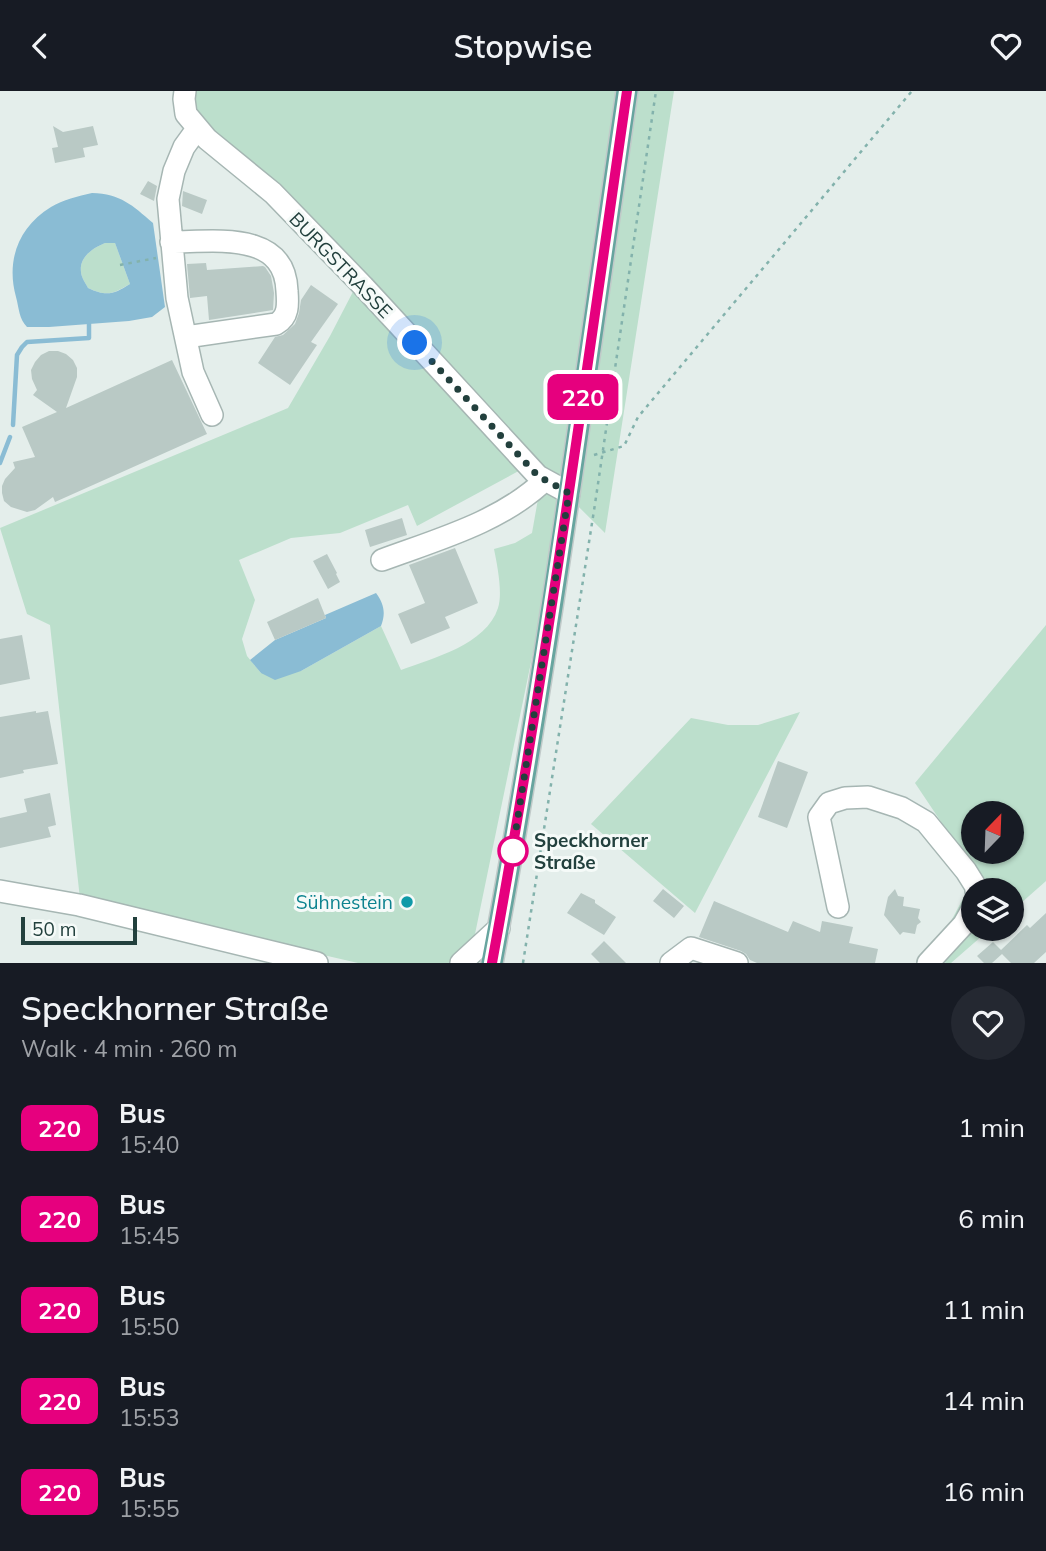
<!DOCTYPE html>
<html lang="en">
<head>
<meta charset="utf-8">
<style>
  :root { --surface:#171b24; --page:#242831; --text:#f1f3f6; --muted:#9ea1a6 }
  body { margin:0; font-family:Mulish,sans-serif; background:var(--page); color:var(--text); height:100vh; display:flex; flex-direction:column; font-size:26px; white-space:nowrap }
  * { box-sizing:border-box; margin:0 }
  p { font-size:23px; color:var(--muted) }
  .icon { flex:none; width:38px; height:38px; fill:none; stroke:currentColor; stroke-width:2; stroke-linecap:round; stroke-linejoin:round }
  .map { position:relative; height:872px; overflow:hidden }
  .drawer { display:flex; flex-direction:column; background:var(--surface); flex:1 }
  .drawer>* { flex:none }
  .badge { padding:0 14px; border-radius:10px; font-size:24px; line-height:46px }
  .needle { width:46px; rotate:23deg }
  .buttons { position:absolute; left:961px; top:710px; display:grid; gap:14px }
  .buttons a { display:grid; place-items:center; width:63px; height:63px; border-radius:50%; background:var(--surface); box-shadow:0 2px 5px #0004; font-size:35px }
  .scale { position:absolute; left:21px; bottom:18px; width:116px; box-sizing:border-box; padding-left:7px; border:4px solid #22403d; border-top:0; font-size:19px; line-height:24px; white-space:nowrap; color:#22403d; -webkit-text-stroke:5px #f5faf8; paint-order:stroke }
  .you { position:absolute; width:35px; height:35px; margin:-18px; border:5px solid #fff; border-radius:50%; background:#1a73e8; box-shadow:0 0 0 10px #1a73e833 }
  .map>.badge { position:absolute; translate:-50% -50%; box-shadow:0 0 0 4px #fff }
  .round { display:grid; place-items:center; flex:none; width:74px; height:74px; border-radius:37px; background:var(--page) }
  .head { display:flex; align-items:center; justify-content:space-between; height:119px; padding:0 21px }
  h1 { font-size:33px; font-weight:600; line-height:52px }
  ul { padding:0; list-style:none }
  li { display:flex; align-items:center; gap:21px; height:91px; padding:0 21px }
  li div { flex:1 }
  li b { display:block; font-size:26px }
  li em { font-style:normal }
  li .badge { min-width:77px; font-weight:700; text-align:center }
  header { display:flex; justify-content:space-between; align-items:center; height:91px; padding:0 21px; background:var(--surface); font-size:32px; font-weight:600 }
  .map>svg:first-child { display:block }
  .green { fill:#bcdfcc; fill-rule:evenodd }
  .water { fill:#8abcd4; fill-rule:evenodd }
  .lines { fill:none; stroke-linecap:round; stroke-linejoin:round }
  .stream { stroke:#8abcd4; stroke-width:4.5 }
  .building { fill:#b9c9c5 }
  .minor-casing { stroke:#a6b6b3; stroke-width:24 }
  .major-casing { stroke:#c1cac9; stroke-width:24 }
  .path { stroke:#83b2ac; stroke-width:2.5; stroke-dasharray:3.5 5; stroke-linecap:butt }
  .minor { stroke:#fff; stroke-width:21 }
  .major { stroke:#67a59f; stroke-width:21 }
  .line-casing { stroke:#fff; stroke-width:16 }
  .line { stroke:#e6007e; stroke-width:10 }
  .walk { stroke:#22403d; stroke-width:7; stroke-dasharray:0 12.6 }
  .stop-dot { fill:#fff; stroke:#e6007e; stroke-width:3.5 }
  .culture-dot { fill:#0f9aa8; stroke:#f5faf8; stroke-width:2.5 }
  .labels { text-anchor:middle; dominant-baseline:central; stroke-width:6; stroke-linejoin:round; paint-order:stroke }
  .street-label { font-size:19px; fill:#22403d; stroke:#f5faf8 }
  .stop-label { font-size:19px; font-weight:bold; fill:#22403d; stroke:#f5faf8; text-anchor:start }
  .culture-label { font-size:19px; fill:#0d838f; stroke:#f5faf8; text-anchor:end }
</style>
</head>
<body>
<header><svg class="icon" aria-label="back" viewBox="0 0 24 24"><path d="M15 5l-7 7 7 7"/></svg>Stopwise<svg class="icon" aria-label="heart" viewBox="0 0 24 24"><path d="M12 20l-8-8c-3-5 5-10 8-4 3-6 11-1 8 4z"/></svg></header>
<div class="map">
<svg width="1046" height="872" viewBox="0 0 1046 872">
  <rect width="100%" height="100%" fill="#e4eeeb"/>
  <path class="green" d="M188,0H674L605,442L207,46Z
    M105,152H115L130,193C112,203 108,206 88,197C86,193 81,186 81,181C79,166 93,157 105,152Z
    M357,193L526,376L417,435L408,414L340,442L291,447L239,469L255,509L242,548L247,565L261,582L301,580L381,535L401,579C433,567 486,554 498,517C503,502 497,473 494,458L515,452L532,442L538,408L545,396L563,416L475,843L471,853L452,872H358L80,808L50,534L27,523L0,437L288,317L330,245Z
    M1046,534V790L1012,820V800H973V838H990L951,872H946L932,866L976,783L915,692ZM973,723H1012V761H973Z
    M800,621L695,822L591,733L691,627L728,634H758Z"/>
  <path class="water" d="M92,102C121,103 132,114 153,132L165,216L152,226L129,230L49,236H27C19,228 19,217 16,206C6,170 18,136 51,116C63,109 78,105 92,102ZM105,152H115L130,193C114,203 107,206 88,197C86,193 81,186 81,181C79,166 93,157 105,152Z
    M376,502C384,513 386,522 381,535L301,580L275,589L261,582L250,569L275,549L326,527L325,524Z"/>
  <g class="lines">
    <path class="stream" d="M13,334L17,264L22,256L27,251L89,247V233
      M0,372L10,346"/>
  </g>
  <path class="building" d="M53,35L63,41L93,35L98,54L83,57L85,66L55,72L52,57L58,56Z
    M148,90L157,95L154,110L140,103Z
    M183,100L207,109L202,123L182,115Z
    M206,172L207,179L263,175L265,176L271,185L274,202L273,219L209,229L207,205L190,207L187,173Z
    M311,194L338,213L311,251L317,254L290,294L258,272L275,246L283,244L295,233L299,222L301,209Z
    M49,260H58L66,263L73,269L77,277V286L66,317L172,269L207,343L55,411L53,406L35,419L27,421L11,416L4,410L2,402V395L5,388L15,377L13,371L35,366L22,336L57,321L33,304L37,299L32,288L31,279L35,271L41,264Z
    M402,427L407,444L370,456L365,439Z
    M455,457L478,512L445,526L450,537L411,553L398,523L425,512L409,474Z
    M327,463L337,482L336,483L340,491L328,498L313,470Z
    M318,507L326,527L275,549L267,531Z
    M22,544L30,588L0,594V548Z
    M36,620V622L48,620L58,673L23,679L24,682L0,687V626Z
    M778,670L808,681L787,737L758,726Z
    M50,702L56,734L48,736L51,746L0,757V727L27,721L24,708Z
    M663,798L684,815L674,827L653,810Z
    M895,798L898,805L904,806L903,815L920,818L918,827L921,831L917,834L915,843L903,841L900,844L884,824L888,806Z
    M581,802L595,809V812L616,826L604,844L567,822Z
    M714,810L788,841L793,830L820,841L822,830L853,836L849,852L878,858L875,872H757L750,869L746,863L741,860L699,846Z
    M1046,822V861L1034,872H1011L1002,863L992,872H984L977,865L993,851L1001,859L1027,834L1030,837Z
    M604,850L626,872H600L591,863Z"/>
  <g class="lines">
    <g class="minor-casing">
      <path id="minor" d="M185,0L184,8L186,23L207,48L273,102L363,195L538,385L569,402
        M197,38L184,56L174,80L168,108L177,207L193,281L212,324
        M171,151C214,151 285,139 287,200C288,213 289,226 276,233L186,246
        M382,469C439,448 501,431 545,389
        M0,800L79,814L317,872
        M838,816L819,726L829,712L845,707L868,706L902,717L926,731L966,780L976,796V800
        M461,872L499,837
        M671,872L691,857L737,872
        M928,872L964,833L973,817"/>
    </g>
    <g class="major-casing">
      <path id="major" d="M492,872C546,583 585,291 627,0"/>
    </g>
    <path class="path" d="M120,174L156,167
      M594,364L624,355L638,326L912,0
      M523,872L595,413L656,0"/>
    <use href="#minor" class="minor"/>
    <use href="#major" class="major"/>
  </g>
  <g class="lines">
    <g class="line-casing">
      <path id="line" d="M492,872C545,583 585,291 627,0"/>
    </g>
    <use href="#line" class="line"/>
    <path class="walk" d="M415,252L538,385L569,402L511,770L513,760"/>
  </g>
  <circle class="stop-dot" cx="513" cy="760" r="14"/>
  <circle class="culture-dot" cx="407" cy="811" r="7"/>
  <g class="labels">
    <g class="street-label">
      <text transform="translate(341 174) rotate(46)">BURGSTRASSE</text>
    </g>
    <g class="stop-label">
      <text x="534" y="749">Speckhorner<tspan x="534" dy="22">Straße</tspan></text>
    </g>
    <g class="culture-label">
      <text x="393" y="811">Sühnestein</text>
    </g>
  </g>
</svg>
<div class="buttons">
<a><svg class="needle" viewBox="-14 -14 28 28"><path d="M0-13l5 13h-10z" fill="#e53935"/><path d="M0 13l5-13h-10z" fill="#9ea1a6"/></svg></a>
<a><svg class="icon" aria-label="layers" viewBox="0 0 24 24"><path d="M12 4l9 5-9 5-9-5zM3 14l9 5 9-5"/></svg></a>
</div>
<div class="scale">50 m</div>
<div class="you" style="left:415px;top:252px"></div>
<b class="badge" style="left:583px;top:306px;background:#e6007e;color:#fff">220</b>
</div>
<section class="drawer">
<div class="head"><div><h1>Speckhorner Straße</h1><p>Walk · 4 min · 260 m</p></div><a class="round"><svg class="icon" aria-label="heart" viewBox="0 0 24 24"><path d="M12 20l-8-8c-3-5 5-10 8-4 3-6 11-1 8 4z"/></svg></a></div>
<ul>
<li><span class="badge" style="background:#e6007e;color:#fff">220</span><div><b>Bus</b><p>15:40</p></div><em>1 min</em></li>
<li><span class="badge" style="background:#e6007e;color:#fff">220</span><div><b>Bus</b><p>15:45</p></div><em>6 min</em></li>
<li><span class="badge" style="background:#e6007e;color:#fff">220</span><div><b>Bus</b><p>15:50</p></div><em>11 min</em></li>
<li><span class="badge" style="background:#e6007e;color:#fff">220</span><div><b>Bus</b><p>15:53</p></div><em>14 min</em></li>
<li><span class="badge" style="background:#e6007e;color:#fff">220</span><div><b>Bus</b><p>15:55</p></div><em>16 min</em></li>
</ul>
</section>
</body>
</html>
